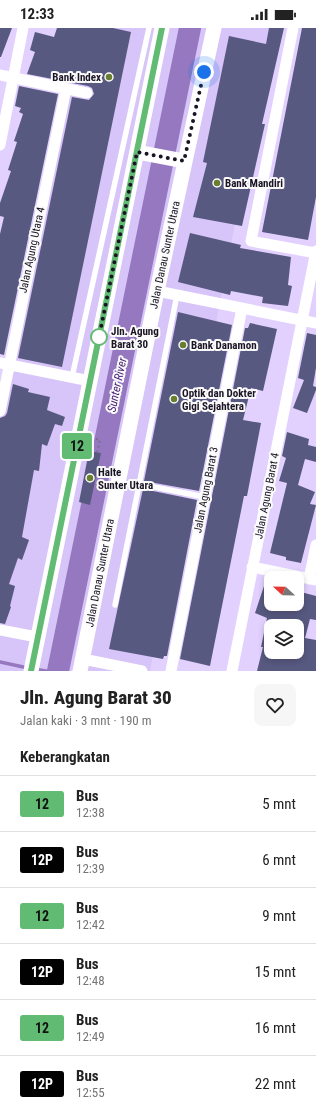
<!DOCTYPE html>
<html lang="id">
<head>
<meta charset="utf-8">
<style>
  :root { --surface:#fff; --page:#f6f6f6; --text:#222; --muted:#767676; --line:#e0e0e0 }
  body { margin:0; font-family:"Roboto Condensed",sans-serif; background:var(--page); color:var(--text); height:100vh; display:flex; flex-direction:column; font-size:15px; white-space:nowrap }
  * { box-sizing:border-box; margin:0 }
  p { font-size:13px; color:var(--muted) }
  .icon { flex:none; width:22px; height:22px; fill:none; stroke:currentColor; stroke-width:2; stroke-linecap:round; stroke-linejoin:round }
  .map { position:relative; height:643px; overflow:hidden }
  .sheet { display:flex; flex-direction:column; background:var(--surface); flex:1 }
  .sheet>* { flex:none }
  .badge { padding:0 8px; border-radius:3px; font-size:14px; line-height:26px }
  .needle { width:26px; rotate:292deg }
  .tools { position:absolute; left:264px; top:543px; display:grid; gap:8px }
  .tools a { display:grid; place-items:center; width:40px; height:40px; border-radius:8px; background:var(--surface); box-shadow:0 2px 6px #0003; font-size:20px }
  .you { position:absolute; width:20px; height:20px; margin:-10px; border:3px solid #fff; border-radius:50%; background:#1a73e8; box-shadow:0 0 0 6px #1a73e833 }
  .map>.badge { position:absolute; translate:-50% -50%; box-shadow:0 0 0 2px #fff }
  h2 { padding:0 20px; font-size:15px; line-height:36px }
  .round { display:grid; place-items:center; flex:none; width:42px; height:42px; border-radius:8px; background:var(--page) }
  .overview { display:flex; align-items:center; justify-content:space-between; height:68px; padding:0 20px }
  h1 { font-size:19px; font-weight:800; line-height:30px }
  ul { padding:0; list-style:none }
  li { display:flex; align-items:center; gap:12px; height:56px; padding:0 20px; border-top:1px solid var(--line) }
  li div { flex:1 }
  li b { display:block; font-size:15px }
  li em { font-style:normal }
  li .badge { min-width:44px; font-weight:700; text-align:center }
  .status { display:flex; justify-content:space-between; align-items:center; height:28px; padding:0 20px; background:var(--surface); direction:ltr }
  .status svg { height:11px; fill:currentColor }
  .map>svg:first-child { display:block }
  .built { fill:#d7c4f8 }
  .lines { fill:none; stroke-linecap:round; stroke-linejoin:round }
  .stream { stroke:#9578c0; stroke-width:3.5 }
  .river { stroke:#9578c0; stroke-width:22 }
  .building { fill:#585981; fill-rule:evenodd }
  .path { stroke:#7a6e8c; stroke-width:2; stroke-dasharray:2 3; stroke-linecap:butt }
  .service { stroke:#fff; stroke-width:5.5 }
  .minor { stroke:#fff; stroke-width:11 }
  .secondary { stroke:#fff; stroke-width:15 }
  .line-casing { stroke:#fff; stroke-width:9 }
  .line { stroke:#62bb72; stroke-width:6 }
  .walk { stroke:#1a1424; stroke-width:4; stroke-dasharray:0 7.2 }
  .poi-dot { fill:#6a7e2f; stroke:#fbfbfb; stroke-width:1.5 }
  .stop-dot { fill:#fff; stroke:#62bb72; stroke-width:2 }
  .labels { text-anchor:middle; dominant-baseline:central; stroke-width:4; stroke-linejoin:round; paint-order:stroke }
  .poi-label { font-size:11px; font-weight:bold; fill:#1a1424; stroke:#fbfbfb; text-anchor:start }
  .street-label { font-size:11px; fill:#1a1424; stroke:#fbfbfb }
  .stop-label { font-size:11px; font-weight:bold; fill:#1a1424; stroke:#fbfbfb; text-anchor:start }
  .water-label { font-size:12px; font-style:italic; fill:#4e257b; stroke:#fbfbfb }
</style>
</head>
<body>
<div class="status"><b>12:33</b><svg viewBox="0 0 49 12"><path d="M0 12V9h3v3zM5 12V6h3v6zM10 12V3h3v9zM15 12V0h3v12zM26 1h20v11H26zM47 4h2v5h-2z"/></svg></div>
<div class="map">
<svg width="316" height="643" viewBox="0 0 316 643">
  <rect width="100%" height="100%" fill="#e2d1fe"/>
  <path class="built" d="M84,0H272L150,643H0V392Z"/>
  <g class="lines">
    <path class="stream" d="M0,634L28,640
      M34,641L46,643"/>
    <path class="river" d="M58,643L190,0"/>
  </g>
  <path class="building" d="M0,0H12L1,29H0Z
    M57,0H113L131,4L62,339L18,330L72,69L89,72L94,66L92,60L88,58L27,46L35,24L30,22L35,4L54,9Z
    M269,0H284L262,96H265L242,198L193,189L207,135L203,134L229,8L266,16Z
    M302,0H316V169L308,212L262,204Z
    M19,58L58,66L4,327L0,326V206L4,189L0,188V175L11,143L8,142L17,114L14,113L23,86L19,84L21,80L15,78Z
    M190,205L241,217L240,220L291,229L288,257L292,258L288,278L262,275L263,269L231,263L230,267L178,254Z
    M178,284L232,297L199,463L144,453Z
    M250,295L277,301L263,363L251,360L243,392L261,395L247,468H244L210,638L180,631L245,300H248Z
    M307,305L316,307V340L313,358L316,359V362L307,385L293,380L304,352L298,350Z
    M13,356L29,361L28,364L50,369L47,382L65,389L62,398L55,396L47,418L42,416L39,443L34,442L22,509L29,512L22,532L18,530L9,556L15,558L10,578L11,579L5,596L0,595V390L5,388L7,385Z
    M287,404L309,411L308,417L316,419V434L305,431L298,457L315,464L310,476L316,477L301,535L286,532V529L270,525L287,455L279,453L286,430L282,428Z
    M89,423L101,425L90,477L79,474Z
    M143,461L197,472L167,628H164L163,631L109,621Z
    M267,549L271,550V576H297V563L316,568V592L310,591L305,610L316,612V643H257L263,619H261L267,590L255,585ZM271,598H297V624H271Z"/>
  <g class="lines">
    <path class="path" d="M114,299L135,303
      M91,410L100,412L97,425"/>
    <path class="service" d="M72,349L149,0
      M139,456L205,469
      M115,577L177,267"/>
    <path class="minor" d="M293,0L251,213L316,225
      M0,47L87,65
      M0,117L23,0
      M157,263L316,295
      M0,335L90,353
      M0,383L66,61
      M252,539L316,552
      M309,551L316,517
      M0,602L37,609
      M83,631L142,643
      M171,643L242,280
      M232,643L316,223"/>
    <path class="secondary" d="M137,124L184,133
      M31,643L162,0
      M80,643L157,263L214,0"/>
  </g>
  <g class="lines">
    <g class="line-casing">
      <path id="line" d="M31,643L162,0"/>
    </g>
    <use href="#line" class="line"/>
    <path class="walk" d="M99,309L98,314L137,124L184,133L204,44"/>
  </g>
  <g class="poi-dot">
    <circle cx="109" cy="49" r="4"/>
    <circle cx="217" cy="155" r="4"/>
    <circle cx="183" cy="317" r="4"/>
    <circle cx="174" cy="371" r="4"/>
    <circle cx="90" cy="450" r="4"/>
  </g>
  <circle class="stop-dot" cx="99" cy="309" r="8"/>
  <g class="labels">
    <g class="poi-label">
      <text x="101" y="49" text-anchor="end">Bank Index</text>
      <text x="225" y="155">Bank Mandiri</text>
      <text x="191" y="317">Bank Danamon</text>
      <text x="182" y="365">Optik dan Dokter<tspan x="182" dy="13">Gigi Sejahtera</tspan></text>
      <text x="98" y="444">Halte<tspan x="98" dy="13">Sunter Utara</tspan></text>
    </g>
    <g class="street-label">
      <text transform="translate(32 222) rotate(-78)">Jalan Agung Utara 4</text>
      <text transform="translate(165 227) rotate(-78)">Jalan Danau Sunter Utara</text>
      <text transform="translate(206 462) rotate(-79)">Jalan Agung Barat 3</text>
      <text transform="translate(267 468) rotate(-79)">Jalan Agung Barat 4</text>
      <text transform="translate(100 545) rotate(-79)">Jalan Danau Sunter Utara</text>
    </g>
    <g class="stop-label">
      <text x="111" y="303">Jln. Agung<tspan x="111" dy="13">Barat 30</tspan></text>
    </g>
    <g class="water-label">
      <text transform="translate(117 357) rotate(-78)">Sunter River</text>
    </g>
  </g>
</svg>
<div class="tools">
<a><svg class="needle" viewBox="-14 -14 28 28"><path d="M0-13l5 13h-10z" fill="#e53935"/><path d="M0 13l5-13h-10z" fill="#767676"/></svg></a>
<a><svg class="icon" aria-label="layers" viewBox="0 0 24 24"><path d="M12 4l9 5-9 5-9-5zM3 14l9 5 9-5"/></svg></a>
</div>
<div class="you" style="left:204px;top:44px"></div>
<b class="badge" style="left:77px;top:418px;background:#62bb72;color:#111">12</b>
</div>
<section class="sheet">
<div class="overview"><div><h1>Jln. Agung Barat 30</h1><p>Jalan kaki · 3 mnt · 190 m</p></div><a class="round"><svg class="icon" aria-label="heart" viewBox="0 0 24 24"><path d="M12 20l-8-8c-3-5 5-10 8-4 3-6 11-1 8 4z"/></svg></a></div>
<h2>Keberangkatan</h2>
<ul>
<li><span class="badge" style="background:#62bb72;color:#111">12</span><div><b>Bus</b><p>12:38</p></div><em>5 mnt</em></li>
<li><span class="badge" style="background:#010101;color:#fff">12P</span><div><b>Bus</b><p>12:39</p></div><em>6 mnt</em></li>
<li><span class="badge" style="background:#62bb72;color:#111">12</span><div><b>Bus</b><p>12:42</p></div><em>9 mnt</em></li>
<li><span class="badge" style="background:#010101;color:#fff">12P</span><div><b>Bus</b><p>12:48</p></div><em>15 mnt</em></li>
<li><span class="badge" style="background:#62bb72;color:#111">12</span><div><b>Bus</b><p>12:49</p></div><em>16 mnt</em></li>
<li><span class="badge" style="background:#010101;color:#fff">12P</span><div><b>Bus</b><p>12:55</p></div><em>22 mnt</em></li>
</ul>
</section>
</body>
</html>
